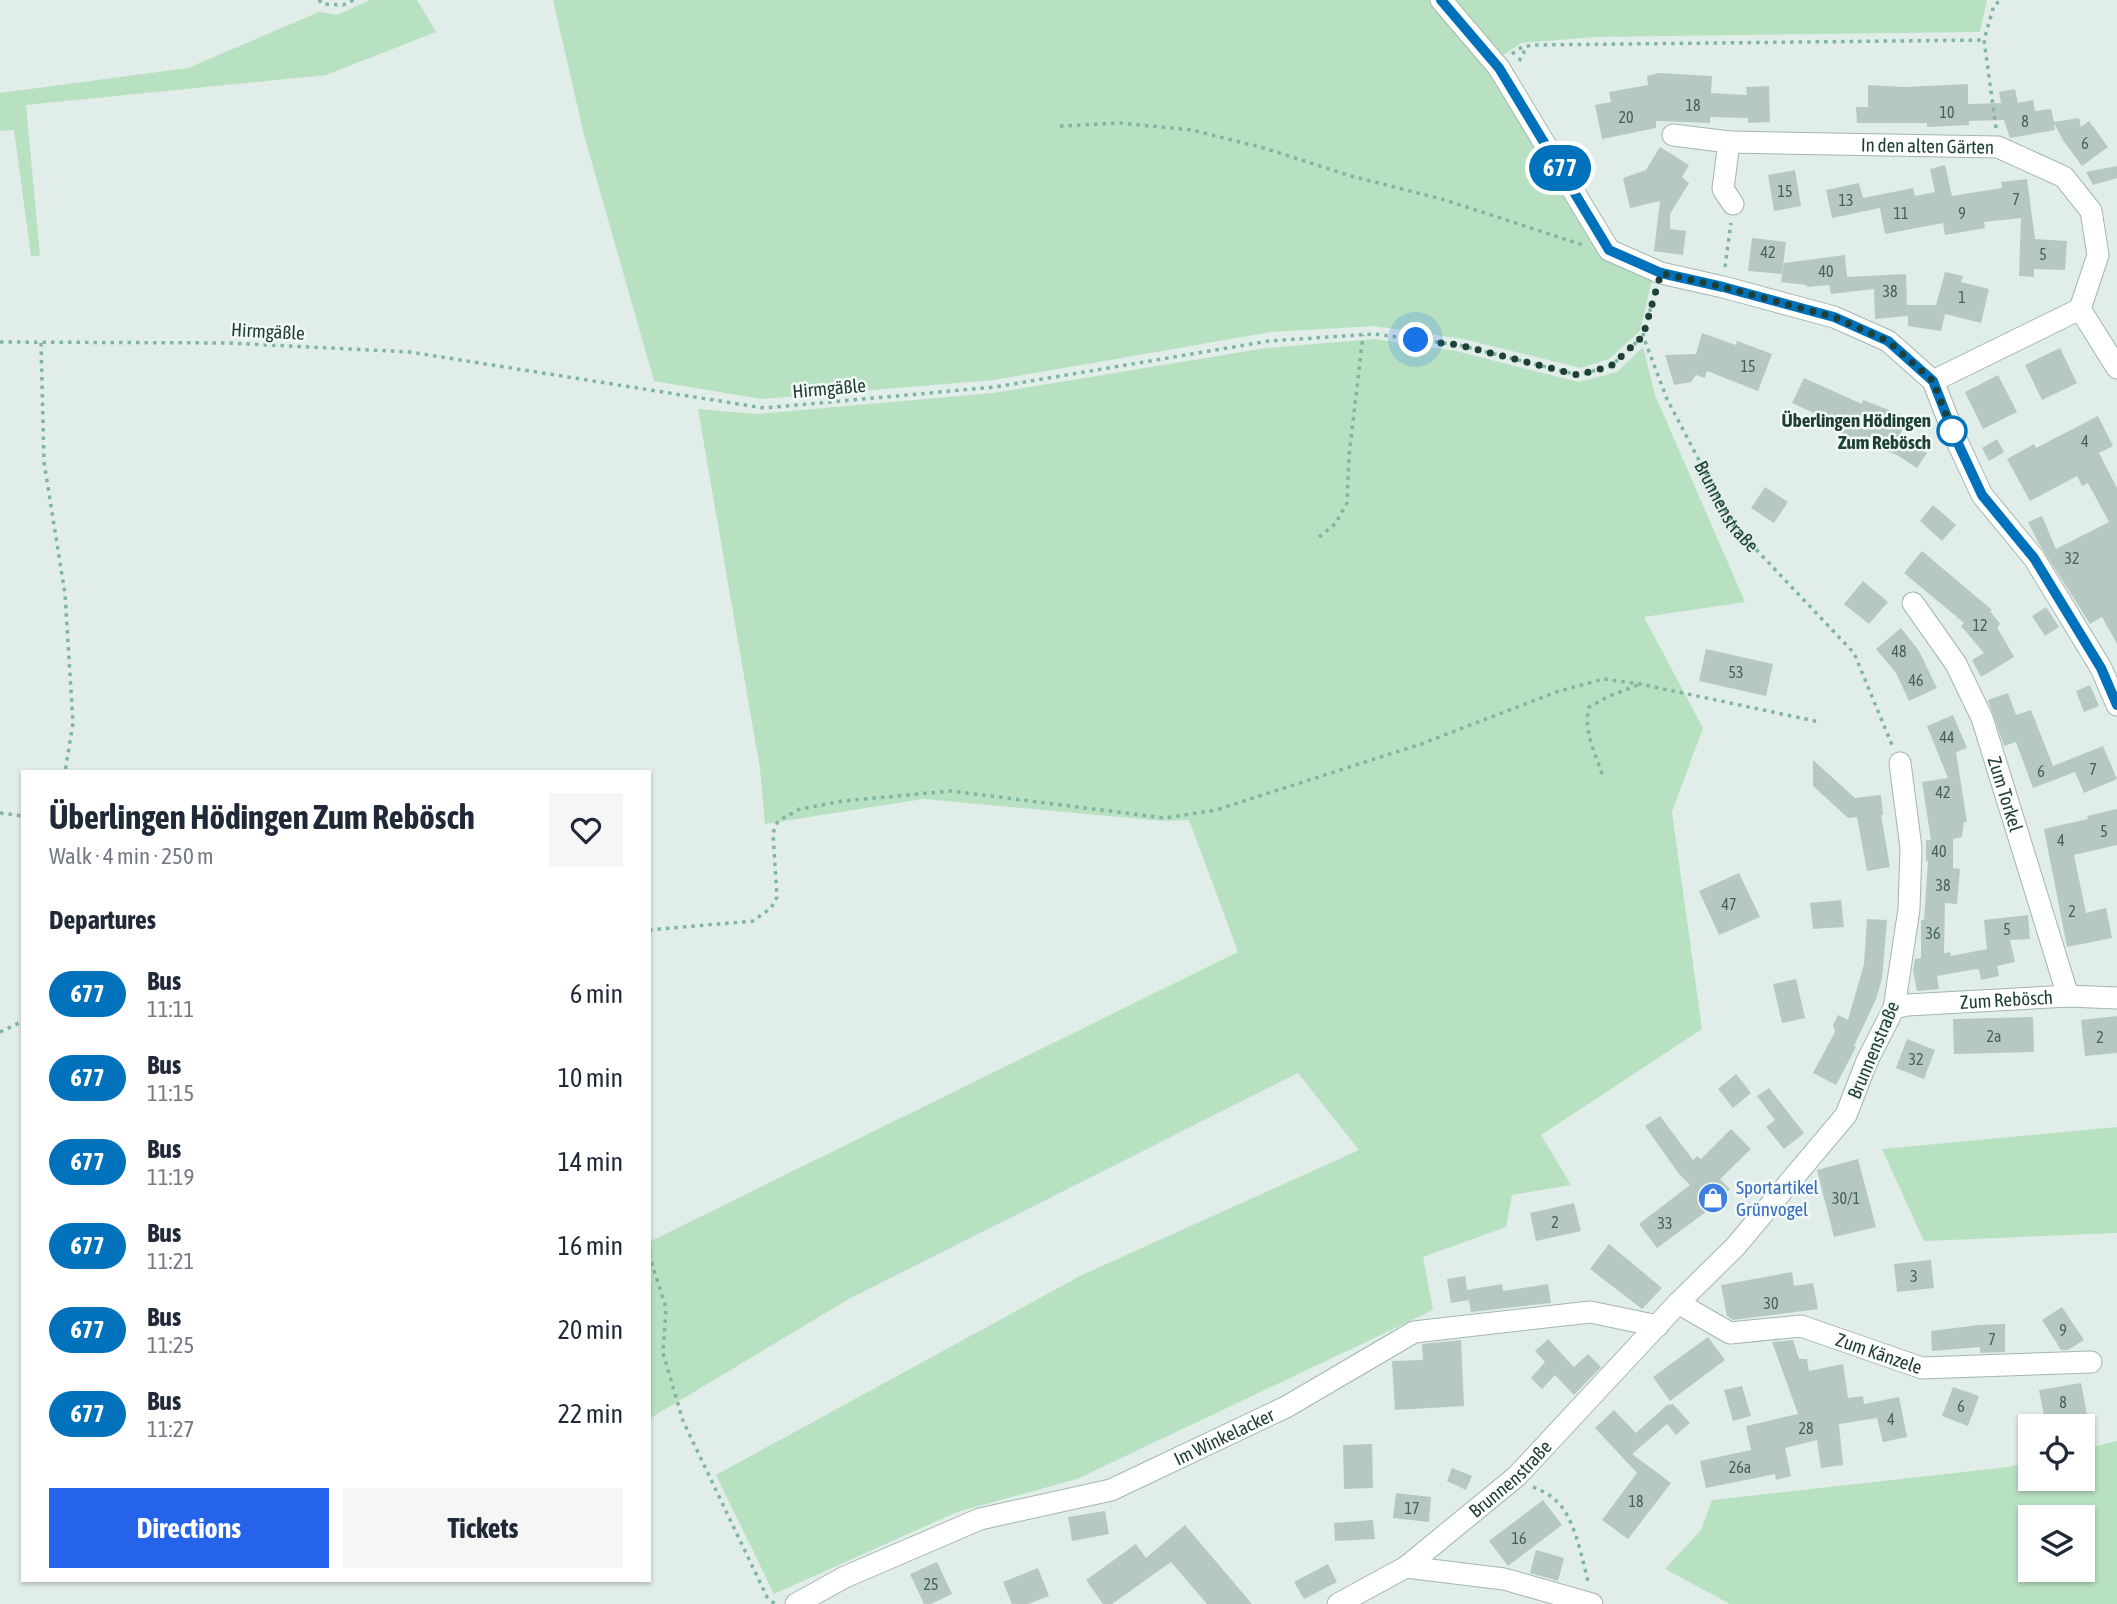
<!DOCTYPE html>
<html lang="en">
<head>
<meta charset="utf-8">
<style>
  :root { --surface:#fff; --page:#f6f6f7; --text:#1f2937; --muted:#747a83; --accent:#2563eb }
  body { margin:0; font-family:"Asap Condensed",sans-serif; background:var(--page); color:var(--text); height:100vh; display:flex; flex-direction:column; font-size:26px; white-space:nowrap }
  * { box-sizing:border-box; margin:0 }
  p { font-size:23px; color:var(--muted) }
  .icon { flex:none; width:38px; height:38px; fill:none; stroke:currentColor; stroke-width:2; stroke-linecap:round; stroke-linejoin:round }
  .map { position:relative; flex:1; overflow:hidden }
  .sheet { position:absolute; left:21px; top:770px; width:630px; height:812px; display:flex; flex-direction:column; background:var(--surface); border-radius:0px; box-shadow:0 2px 5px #0004 }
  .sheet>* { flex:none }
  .badge { padding:0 14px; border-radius:23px; font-size:24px; line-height:46px }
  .controls { position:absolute; left:2018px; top:1414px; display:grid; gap:14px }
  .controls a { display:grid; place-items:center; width:77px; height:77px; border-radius:0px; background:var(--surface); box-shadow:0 2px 5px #0004; font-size:35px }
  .you { position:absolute; width:35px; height:35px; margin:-18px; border:5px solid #fff; border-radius:50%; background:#1a73e8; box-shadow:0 0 0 10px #1a73e833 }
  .map>.badge { position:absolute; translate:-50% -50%; box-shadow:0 0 0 4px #fff }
  h2 { padding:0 28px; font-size:26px; line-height:63px }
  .round { display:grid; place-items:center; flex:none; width:74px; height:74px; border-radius:0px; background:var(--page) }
  .headline { display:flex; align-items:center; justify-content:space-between; height:119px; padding:0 28px }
  h1 { font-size:33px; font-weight:700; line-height:52px }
  .primary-button { display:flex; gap:14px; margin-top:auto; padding:14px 28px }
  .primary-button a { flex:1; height:80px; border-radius:0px; background:var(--accent); color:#fff; font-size:28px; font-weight:700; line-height:80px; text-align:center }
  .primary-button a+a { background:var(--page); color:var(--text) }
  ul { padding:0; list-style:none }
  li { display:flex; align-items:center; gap:21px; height:84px; padding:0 28px }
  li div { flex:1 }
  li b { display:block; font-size:26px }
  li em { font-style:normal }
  li .badge { min-width:77px; font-weight:700; text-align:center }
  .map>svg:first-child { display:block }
  .green { fill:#b8e1c2; fill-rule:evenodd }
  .building { fill:#b6c9c1 }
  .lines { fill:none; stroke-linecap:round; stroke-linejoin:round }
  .minor-casing { stroke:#a3b6af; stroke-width:23 }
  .tertiary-casing { stroke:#a3b6af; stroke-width:23 }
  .path { stroke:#7eb5a3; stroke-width:3.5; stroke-dasharray:3.5 5; stroke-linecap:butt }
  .minor { stroke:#fff; stroke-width:21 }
  .tertiary { stroke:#fff; stroke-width:21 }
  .line-casing { stroke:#fff; stroke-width:16 }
  .line { stroke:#0072bc; stroke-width:10 }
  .walk { stroke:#1f4037; stroke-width:7; stroke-dasharray:0 12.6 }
  .stop-dot { fill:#fff; stroke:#0072bc; stroke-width:3.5 }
  .labels { text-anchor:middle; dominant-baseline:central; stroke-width:5; stroke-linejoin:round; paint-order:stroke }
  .number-label { font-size:16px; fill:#45625a }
  .street-label { font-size:19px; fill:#1f4037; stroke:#f2f9f6 }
  .stop-label { font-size:19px; font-weight:bold; fill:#1f4037; stroke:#f2f9f6; text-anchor:end }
  .shop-label { font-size:19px; fill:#366cbe; stroke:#f2f9f6; text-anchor:start }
</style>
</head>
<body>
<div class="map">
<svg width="2117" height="1604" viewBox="0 0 2117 1604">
  <rect width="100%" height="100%" fill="#e1ede8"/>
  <path class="green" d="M370,0H417L436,32L326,75L26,105L40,256H31L14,130L0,131V93L188,68L319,12L337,15Z
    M553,0H1435L1497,73L1606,255L1653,276L1640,331L1609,359L1581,368L1463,339L1374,326L1271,332L994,380L761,399L654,381L584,135Z
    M1450,0H1987L1980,32L1595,37L1521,43L1499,58Z
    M1374,339L1456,351L1579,382L1617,372L1643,347L1655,395L1745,602L1644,617L1703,728L1672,812L1702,1029L1541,1135L1571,1185L1512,1195L1506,1227L1423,1257L1433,1310L1077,1479L957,1512L774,1594L716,1475L1082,1275L1359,1150L1298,1073L847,1300L649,1419V1284L652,1280L649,1272V1242L1238,952L1189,820L1163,821L923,799L765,824L760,769L698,409L756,414L993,393L1266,348Z
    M2117,1127V1233L1924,1241L1882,1149Z
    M2117,1441V1604H1730L1665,1569L1701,1530L1712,1500L2008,1467L2030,1462V1479H2082L2083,1449ZM2030,1517H2082V1570H2030Z"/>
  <path class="building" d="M1659,73L1712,76L1711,93L1747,95L1746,87L1769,86L1770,122L1748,123V118L1710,117V123L1656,121V128L1602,139L1595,105L1611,102L1609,92L1648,85L1647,76Z
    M1968,84V104L2001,103L1999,92L2015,89L2018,103L2033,100L2035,111L2051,109L2054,122L2079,118L2081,127L2089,121L2108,147L2082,166L2063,140L2054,123L2055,130L2010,138L2004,120L1969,121V125L1927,127V123H1857L1856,107H1868V85L1905,87Z
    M1660,147L1689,165L1682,177L1689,183L1670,214V229L1686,231L1683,255L1654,251L1660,201L1630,208L1623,178L1646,170Z
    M1945,165L1952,196L2002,188L2001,182L2027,179L2035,239L2067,241L2065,270L2034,269V277L2019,276L2021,218L1984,222L1985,228L1945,235L1943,223L1885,234L1880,208L1832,218L1826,190L1859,183L1863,198L1913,188L1915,196L1935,192L1930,169Z
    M2117,166V178L2093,185L2086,172Z
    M1795,170L1801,206L1774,211L1768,175Z
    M1752,238L1786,242L1782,274L1748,271Z
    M1845,255L1847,277L1906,274L1907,305H1936L1945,272L1963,276L1961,282L1989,289L1981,323L1945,314L1941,331L1908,326V316L1875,319L1874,289L1831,294L1829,285L1807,287L1806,285L1781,282L1784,263Z
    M1702,333L1736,345L1737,341L1772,354L1758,391L1707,371L1705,378L1696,375L1691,382L1674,385L1665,355L1696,354Z
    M2060,348L2077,383L2042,400L2025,365Z
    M1998,375L2017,412L1983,429L1965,392Z
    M1804,378L1862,404L1863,400L1907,417L1900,436L1927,453L1917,468L1897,455L1830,429L1833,422L1792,403Z
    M2098,416L2113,446L2099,453L2117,488V644L2102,617L2090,624L2038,542L2028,522L2042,516L2056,549L2109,522L2088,483L2082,486L2077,476L2030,501L2007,459L2034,444L2036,448Z
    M1997,439L2004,452L1989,461L1982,448Z
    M1765,487L1788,502L1774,523L1751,508Z
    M1933,505L1956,525L1942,541L1920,521Z
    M1922,551L1992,610L1990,611L2000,624L1997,627L2014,657L1981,677L1972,660L1984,653L1961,626L1964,623L1904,573Z
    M1863,581L1888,602L1869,624L1844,604Z
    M2046,607L2059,627L2045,636L2032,616Z
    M1901,628L1919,651L1937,688L1909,701L1896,673L1876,649Z
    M1706,649L1773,664L1766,696L1699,681Z
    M2090,685L2099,706L2084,712L2076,691Z
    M2008,693L2016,715L2031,710L2053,766L2103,746L2117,779L2084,793L2075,772L2033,788L2016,742L2004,746L1988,700Z
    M1953,715L1967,748L1956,752L1967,822H1964L1962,837L1953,839V868L1960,869L1957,904L1945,903L1944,953L1950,952L1951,956L1987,949L1984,920L2028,915L2030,939L2010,940L2015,962L1997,966L1999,976L1981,980L1979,970L1976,969L1937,976L1939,989L1917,991L1913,970L1915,959L1921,958V920H1924L1928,861H1926V840H1931L1922,782L1948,778L1927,726Z
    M1813,760L1855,798L1881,795L1883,815H1881L1890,867L1867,871L1857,817L1848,818L1813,786Z
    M2117,809V845L2074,855L2086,913L2106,908L2112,938L2067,947L2044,829L2088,819L2087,816Z
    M1739,873L1760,917L1719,935L1699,891Z
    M1841,900L1844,927L1813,929L1810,903Z
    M1867,919L1887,920L1882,979L1876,999L1854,1046L1856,1047L1836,1085L1813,1073L1835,1032L1833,1025L1838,1015L1848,1020L1864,964Z
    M1796,979L1805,1018L1782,1023L1773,984Z
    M2117,1016V1053L2085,1056L2081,1020Z
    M2033,1017L2034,1052L1954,1054L1953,1019Z
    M1907,1039L1935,1050L1924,1079L1896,1068Z
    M1736,1074L1751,1093L1733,1108L1718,1089Z
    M1769,1088L1804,1133L1784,1149L1766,1127L1775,1120L1757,1096Z
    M1660,1116L1693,1160L1697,1156L1701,1159L1731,1129L1751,1149L1720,1179L1730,1189L1706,1212L1657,1248L1639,1224L1690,1185L1679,1174L1645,1126Z
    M1858,1159L1876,1227L1834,1237L1817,1170Z
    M1574,1203L1581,1231L1536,1241L1530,1213Z
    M1609,1244L1662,1288L1642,1309L1590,1269Z
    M1931,1260L1934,1288L1897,1292L1894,1264Z
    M1792,1272L1794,1286L1813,1283L1818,1309L1733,1320L1727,1316L1721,1285Z
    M1465,1276L1469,1300L1451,1303L1447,1279Z
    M1502,1284L1503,1291L1548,1284L1551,1303L1471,1312L1467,1290Z
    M2062,1307L2084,1340L2068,1350H2061L2042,1320Z
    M2005,1324V1352L1980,1353V1347L1932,1351L1931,1331L1979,1325Z
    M1708,1337L1725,1360L1670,1401L1653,1377Z
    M1548,1339L1574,1367L1588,1354L1601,1367L1574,1395L1555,1375L1542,1389L1531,1378L1545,1362L1535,1351Z
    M1461,1340L1464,1406L1395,1410L1392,1361L1423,1360L1422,1344Z
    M1793,1340L1799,1359H1807L1809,1371L1843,1364L1848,1398L1863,1396L1864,1404L1899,1397L1907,1437L1883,1442L1877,1418L1839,1424L1843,1465L1821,1468L1817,1440L1785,1448L1791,1476L1776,1480L1775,1474L1706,1488L1700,1461L1751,1450L1746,1426L1798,1414L1772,1342Z
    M2081,1383L2087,1414L2045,1421L2039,1390Z
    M1742,1386L1751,1416L1733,1421L1724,1390Z
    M1953,1387L1979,1396L1968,1426L1942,1416Z
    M1673,1404L1690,1423L1676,1435L1667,1424L1632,1454L1671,1483L1628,1539L1602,1520L1637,1473L1595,1428L1614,1410L1636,1433L1667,1405Z
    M1372,1444L1373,1488L1344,1489L1343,1445Z
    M1452,1468L1472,1476L1466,1490L1447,1481Z
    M1396,1493L1431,1497L1429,1522L1393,1518Z
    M1543,1500L1562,1525L1508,1566L1489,1541Z
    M1105,1511L1109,1534L1072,1541L1068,1517Z
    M1373,1520L1375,1539L1335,1541L1334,1523Z
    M1185,1525L1252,1604H1207L1171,1562L1112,1604H1103L1086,1580L1136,1544L1146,1558Z
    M1536,1550L1564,1558L1558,1581L1530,1573Z
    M937,1562L952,1594L931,1604H924L910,1574Z
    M1328,1564L1337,1582L1304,1599L1294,1582Z
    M1038,1568L1049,1596L1028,1604H1012L1003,1582Z"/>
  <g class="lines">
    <g class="minor-casing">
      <g id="minor">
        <path d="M1673,135L1729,142"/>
        <path id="s2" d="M1733,204L1723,189L1729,142L1998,147L2064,177L2091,211L2098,255L2080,309L1933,381"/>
        <path d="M2080,309L2117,368"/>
        <path id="s3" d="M1913,603L1956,664L1982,718L2068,996"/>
        <path d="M1894,1008L1909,909L1911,848L1900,763"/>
        <path id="s4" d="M1678,1303L1730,1333L1801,1326L1922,1368L2091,1362"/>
        <path d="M1406,1567L1504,1579L1592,1604"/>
        <path id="s5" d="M796,1604L845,1577L980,1519L1111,1490L1286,1407L1414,1332L1590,1312L1658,1326"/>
      </g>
    </g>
    <g class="tertiary-casing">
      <g id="tertiary">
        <path d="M1441,0L1499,68L1609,250L1661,273L1723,287L1834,317L1888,341L1933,381L1955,437L1982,495L2034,558L2101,668L2117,705"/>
        <path id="s6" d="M1338,1604L1406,1567L1517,1476L1678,1303L1735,1247L1846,1115L1867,1061L1894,1008L1907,1005L2068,996L2117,998"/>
      </g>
    </g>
    <g class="path">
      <path d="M319,0L322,4L343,5L354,0"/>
      <path d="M1512,54L1522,47L1534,45L1984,40"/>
      <path d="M1519,61L1524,53L1522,47"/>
      <path d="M1060,126L1120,123L1192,130L1264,148L1351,176L1445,200L1583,245"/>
      <path d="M1996,128L1984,40L1994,5L2002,0"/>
      <path d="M1725,267L1731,223"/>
      <path id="s1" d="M1655,292L1643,336L1667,399L1733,525L1854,653L1892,745"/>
      <path d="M0,342L229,343L410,352L764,408L995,387L1269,341L1374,334L1459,345L1578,375L1611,366L1643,336"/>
      <path d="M41,343L44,462L65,594L73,723L65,772"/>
      <path d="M1319,537L1335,524L1347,503L1349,456L1363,335"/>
      <path d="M1602,774C1595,752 1583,730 1589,707L1609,696L1638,685"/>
      <path d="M0,813L23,816"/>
      <path d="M649,930L753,921L771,908L777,897L773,833L778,821L800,809L843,801L951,791L1165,818L1216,810L1421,744L1559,691L1604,679L1640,684L1820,722"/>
      <path d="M0,1032L23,1021"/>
      <path d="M649,1254L666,1308L663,1353L683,1421L767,1597L775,1604"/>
      <path d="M1533,1487C1540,1490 1547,1493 1553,1498C1575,1514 1582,1560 1589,1585"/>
    </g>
    <use href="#minor" class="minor"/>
    <use href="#tertiary" class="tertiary"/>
  </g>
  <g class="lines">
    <g class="line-casing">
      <path id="line" d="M1441,0L1499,68L1609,250L1661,273L1723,287L1834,317L1888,341L1933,381L1955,437L1982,495L2034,558L2101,668L2117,705"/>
    </g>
    <use href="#line" class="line"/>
    <path class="walk" d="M1416,340L1459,345L1578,375L1611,366L1643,336L1661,273L1723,287L1834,317L1888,341L1933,381L1955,437L1952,431"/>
  </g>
  <defs>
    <g id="shop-disc" transform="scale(1.575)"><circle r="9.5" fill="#3f7fe0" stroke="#f2f9f6"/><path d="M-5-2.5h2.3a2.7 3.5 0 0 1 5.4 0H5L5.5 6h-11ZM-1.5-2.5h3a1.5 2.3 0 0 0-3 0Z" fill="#fff"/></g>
  </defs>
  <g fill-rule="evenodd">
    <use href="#shop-disc" x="1713" y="1198"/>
  </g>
  <circle class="stop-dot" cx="1952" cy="431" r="14"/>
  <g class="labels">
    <g class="number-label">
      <text x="1693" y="105">18</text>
      <text x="1947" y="112">10</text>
      <text x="1626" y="117">20</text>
      <text x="2025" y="121">8</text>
      <text x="2085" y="143">6</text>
      <text x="1785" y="191">15</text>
      <text x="2016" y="199">7</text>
      <text x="1846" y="200">13</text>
      <text x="1901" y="213">11</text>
      <text x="1962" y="213">9</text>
      <text x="1768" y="252">42</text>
      <text x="2043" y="254">5</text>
      <text x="1826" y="271">40</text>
      <text x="1890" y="291">38</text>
      <text x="1962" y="297">1</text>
      <text x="1748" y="366">15</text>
      <text x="2085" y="441">4</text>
      <text x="2072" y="558">32</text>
      <text x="1980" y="625">12</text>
      <text x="1899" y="651">48</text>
      <text x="1736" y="672">53</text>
      <text x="1916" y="680">46</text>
      <text x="1947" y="737">44</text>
      <text x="2093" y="769">7</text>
      <text x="2041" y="771">6</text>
      <text x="1943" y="792">42</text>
      <text x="2104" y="831">5</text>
      <text x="2061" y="840">4</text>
      <text x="1939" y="851">40</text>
      <text x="1943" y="885">38</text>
      <text x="1729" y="904">47</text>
      <text x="2072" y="911">2</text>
      <text x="2007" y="929">5</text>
      <text x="1933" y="933">36</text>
      <text x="1994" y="1036">2a</text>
      <text x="2100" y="1037">2</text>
      <text x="1916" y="1059">32</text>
      <text x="1846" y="1198">30/1</text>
      <text x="1555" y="1222">2</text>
      <text x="1665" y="1223">33</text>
      <text x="1914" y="1276">3</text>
      <text x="1771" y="1303">30</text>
      <text x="2063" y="1330">9</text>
      <text x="1992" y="1339">7</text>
      <text x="2063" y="1402">8</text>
      <text x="1961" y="1406">6</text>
      <text x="1891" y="1419">4</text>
      <text x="1806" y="1428">28</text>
      <text x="1740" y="1467">26a</text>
      <text x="1636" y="1501">18</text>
      <text x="1412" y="1508">17</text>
      <text x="1519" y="1538">16</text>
      <text x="931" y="1584">25</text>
    </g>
    <g class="street-label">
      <text stroke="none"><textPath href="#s2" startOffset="264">In den alten Gärten</textPath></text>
      <text transform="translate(268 331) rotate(3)">Hirmgäßle</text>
      <text transform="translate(829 388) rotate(-5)">Hirmgäßle</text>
      <text stroke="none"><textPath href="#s1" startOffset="236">Brunnenstraße</textPath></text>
      <text stroke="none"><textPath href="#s3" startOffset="214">Zum Torkel</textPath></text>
      <text stroke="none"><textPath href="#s6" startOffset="940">Zum Rebösch</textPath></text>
      <text transform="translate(1873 1050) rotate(-67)">Brunnenstraße</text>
      <text stroke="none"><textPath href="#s4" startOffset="214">Zum Känzele</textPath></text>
      <text stroke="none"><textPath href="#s5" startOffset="462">Im Winkelacker</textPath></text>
      <text stroke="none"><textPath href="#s6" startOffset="214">Brunnenstraße</textPath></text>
    </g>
    <g class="stop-label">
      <text x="1931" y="420">Überlingen Hödingen<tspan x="1931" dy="22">Zum Rebösch</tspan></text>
    </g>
    <g class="shop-label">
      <text x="1736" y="1187">Sportartikel<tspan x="1736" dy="22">Grünvogel</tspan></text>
    </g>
  </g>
</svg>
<div class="controls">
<a><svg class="icon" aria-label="locate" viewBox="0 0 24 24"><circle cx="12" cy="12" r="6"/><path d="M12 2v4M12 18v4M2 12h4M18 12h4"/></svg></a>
<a><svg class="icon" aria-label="layers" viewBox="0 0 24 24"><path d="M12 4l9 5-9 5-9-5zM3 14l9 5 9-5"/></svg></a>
</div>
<div class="you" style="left:1416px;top:340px"></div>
<b class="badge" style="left:1560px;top:168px;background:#0072bc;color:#fff">677</b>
<section class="sheet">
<div class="headline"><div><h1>Überlingen Hödingen Zum Rebösch</h1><p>Walk · 4 min · 250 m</p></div><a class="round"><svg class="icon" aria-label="heart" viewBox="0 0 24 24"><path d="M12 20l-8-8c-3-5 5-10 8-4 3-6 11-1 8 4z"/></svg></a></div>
<h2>Departures</h2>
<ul>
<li><span class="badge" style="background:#0072bc;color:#fff">677</span><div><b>Bus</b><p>11:11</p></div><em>6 min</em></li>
<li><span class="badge" style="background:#0072bc;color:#fff">677</span><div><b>Bus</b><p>11:15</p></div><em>10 min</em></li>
<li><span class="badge" style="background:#0072bc;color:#fff">677</span><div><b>Bus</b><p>11:19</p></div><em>14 min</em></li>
<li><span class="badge" style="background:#0072bc;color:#fff">677</span><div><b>Bus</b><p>11:21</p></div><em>16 min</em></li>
<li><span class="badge" style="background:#0072bc;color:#fff">677</span><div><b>Bus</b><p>11:25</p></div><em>20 min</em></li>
<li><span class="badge" style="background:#0072bc;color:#fff">677</span><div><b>Bus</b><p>11:27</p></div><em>22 min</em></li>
</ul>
<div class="primary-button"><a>Directions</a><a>Tickets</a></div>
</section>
</div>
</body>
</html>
